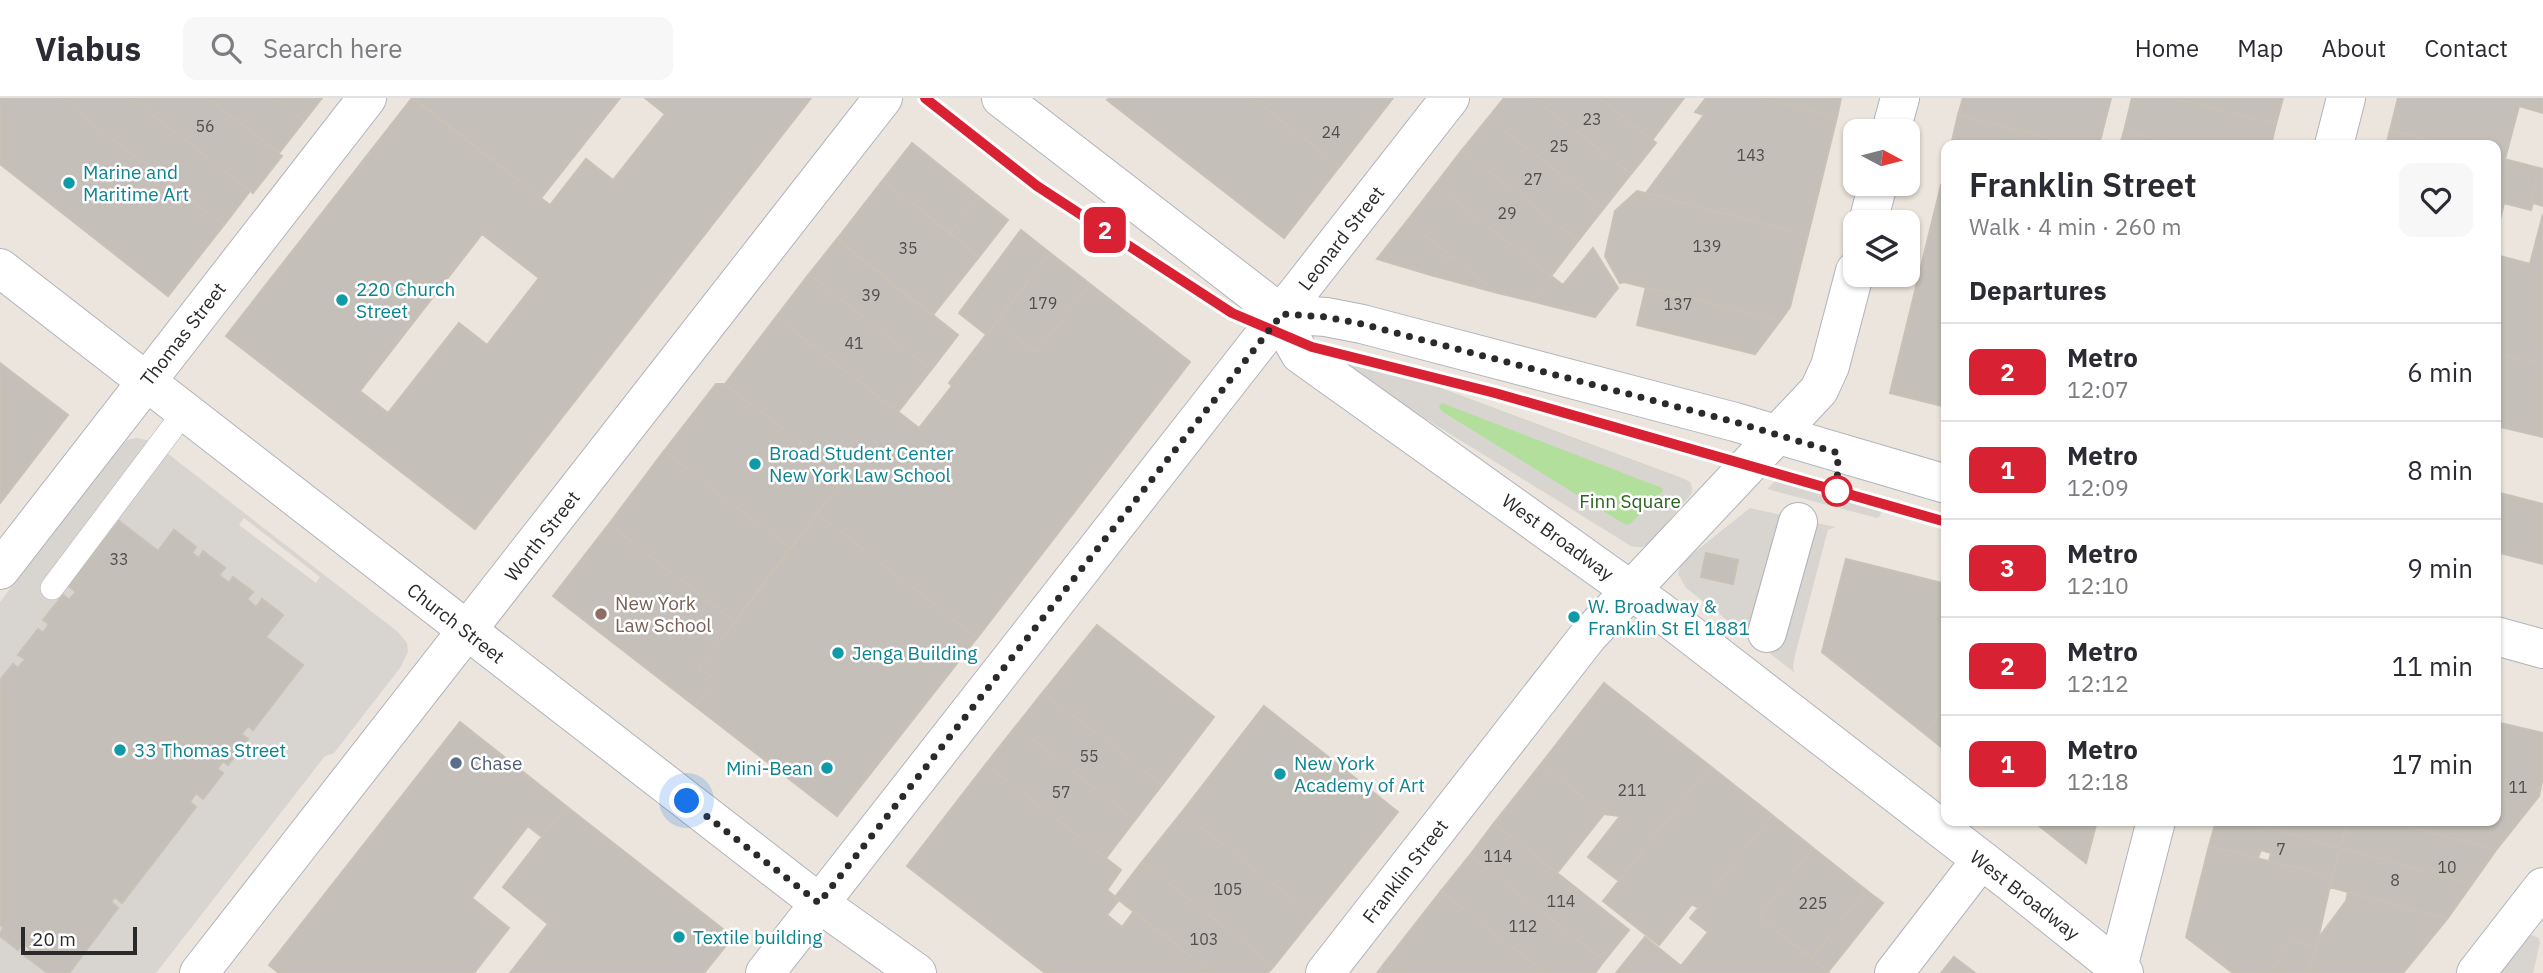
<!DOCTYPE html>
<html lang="en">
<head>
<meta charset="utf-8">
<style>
  :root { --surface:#fff; --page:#f7f7f7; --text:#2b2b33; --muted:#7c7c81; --line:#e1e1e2 }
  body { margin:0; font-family:"IBM Plex Sans",sans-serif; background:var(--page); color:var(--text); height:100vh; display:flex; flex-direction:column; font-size:26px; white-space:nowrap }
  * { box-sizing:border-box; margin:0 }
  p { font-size:23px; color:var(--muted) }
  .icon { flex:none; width:38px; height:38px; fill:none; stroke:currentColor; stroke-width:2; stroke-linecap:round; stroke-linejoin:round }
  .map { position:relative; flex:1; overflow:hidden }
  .drawer { position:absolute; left:1941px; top:42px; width:560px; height:686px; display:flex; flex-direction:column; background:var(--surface); border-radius:14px; box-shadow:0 2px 5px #0004 }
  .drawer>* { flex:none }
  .badge { padding:0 14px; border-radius:10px; font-size:24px; line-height:46px }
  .needle { width:46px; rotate:97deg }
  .controls { position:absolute; left:1843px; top:21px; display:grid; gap:14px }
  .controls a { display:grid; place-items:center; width:77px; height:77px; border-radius:14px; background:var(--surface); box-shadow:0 2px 5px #0004; font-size:35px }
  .scale { position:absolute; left:21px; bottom:18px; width:116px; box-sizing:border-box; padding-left:7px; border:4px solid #2a2a2a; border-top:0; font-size:19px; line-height:24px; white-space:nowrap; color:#2a2a2a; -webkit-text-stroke:5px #fff; paint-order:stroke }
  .you { position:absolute; width:35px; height:35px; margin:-18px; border:5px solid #fff; border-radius:50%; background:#1a73e8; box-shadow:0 0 0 10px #1a73e833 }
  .map>.badge { position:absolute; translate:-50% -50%; box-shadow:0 0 0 4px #fff }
  h2 { padding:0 28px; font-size:26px; line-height:63px }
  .round { display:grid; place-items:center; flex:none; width:74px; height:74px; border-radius:14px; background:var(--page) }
  .headline { display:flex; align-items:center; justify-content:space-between; height:119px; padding:0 28px }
  h1 { font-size:33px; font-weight:600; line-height:52px }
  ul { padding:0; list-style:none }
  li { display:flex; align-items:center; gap:21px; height:98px; padding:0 28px; border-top:2px solid var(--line) }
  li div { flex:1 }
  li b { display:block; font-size:26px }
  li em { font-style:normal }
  li .badge { min-width:77px; font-weight:700; text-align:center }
  header { display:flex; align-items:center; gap:42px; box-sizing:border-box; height:98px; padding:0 35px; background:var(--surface); border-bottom:2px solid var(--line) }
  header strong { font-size:33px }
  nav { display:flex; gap:38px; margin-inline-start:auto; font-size:24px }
  .search { width:490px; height:63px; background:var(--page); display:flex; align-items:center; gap:18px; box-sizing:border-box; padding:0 24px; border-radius:14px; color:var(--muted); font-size:26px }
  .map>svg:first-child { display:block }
  .green { fill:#b2df9c }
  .plaza { fill:#d8d4cf; fill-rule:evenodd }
  .building { fill:#c4bfb8; stroke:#c7c1b6; stroke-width:2; fill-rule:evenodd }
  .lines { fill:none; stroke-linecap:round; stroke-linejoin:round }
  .lane-casing { stroke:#b0b3bd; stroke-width:24 }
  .street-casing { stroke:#b0b3bd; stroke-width:40 }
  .secondary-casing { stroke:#b0b3bd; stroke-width:40 }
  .lane { stroke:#fff; stroke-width:23 }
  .street { stroke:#fff; stroke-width:38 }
  .secondary { stroke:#fff; stroke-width:38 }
  .line-casing { stroke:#fff; stroke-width:16 }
  .line { stroke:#d82233; stroke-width:10 }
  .walk { stroke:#2a2a2a; stroke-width:7; stroke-dasharray:0 12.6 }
  .culture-dot { fill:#0f9aa8; stroke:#fff; stroke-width:2.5 }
  .stop-dot { fill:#fff; stroke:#d82233; stroke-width:3.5 }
  .education-dot { fill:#8d6e63; stroke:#fff; stroke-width:2.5 }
  .service-dot { fill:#5c6f8a; stroke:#fff; stroke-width:2.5 }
  .labels { text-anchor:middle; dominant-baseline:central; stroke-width:5; stroke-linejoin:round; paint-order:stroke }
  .number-label { font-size:16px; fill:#504f4e }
  .culture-label { font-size:19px; fill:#0d838f; stroke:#fff; text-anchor:start }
  .street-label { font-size:19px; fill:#2a2a2a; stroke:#fff }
  .park-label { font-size:19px; fill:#2c631e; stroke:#fff }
  .education-label { font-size:19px; fill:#785e54; stroke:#fff; text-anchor:start }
  .service-label { font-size:19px; fill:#4e5e75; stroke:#fff; text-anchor:start }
</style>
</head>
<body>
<header>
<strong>Viabus</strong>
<div class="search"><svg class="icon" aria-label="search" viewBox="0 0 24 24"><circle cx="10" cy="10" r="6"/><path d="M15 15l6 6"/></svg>Search here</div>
<nav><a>Home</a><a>Map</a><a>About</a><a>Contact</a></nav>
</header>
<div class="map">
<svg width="2543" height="875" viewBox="0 0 2543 875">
  <rect width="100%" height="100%" fill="#ebe5dd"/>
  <path class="green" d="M1320,245L1684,381C1691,385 1693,388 1691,396L1651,443L1642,449L1631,448Z"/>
  <path class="plaza" d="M1320,245L1684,381L1690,384L1692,390L1691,396L1648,446L1642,449L1631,448L1316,253L1315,251ZM1442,305L1662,390L1663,393L1630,426L1626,427L1443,314L1439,309Z
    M137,340L151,343L158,348L398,534L407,545L408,554L400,570L334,655L325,658L156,875H0V599L39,586L88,464L69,488L76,494L69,502L62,497L44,522L49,526L43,535L37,531L19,556L25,561L18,570L12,566L0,582V504L84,393L127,342ZM244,420L320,479L316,485L239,427ZM174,432L196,449L192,455L199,460L203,454L224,471L219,477L229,485L234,479L252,494L247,501L256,509L262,501L282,517L241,508L181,468ZM274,605L253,632L248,628L241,636L247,642L229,666L223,663L217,671L222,676L204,700L196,695L190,704L196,709L151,714ZM117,759L143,779L122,805L115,799L111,804L118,810L98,836Z
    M1785,374H1792L1883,398L1885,400L1880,418L1877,420L1767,391Z
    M1750,410L1835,429L1828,432L1826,439L1795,557L1793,570L1795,575L1686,490L1678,476L1681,466L1686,461ZM1706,455L1738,462L1732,486L1701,479Z
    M2532,837L2539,840L2540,845L2533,875H2499L2527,839Z"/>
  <path class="building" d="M0,0H60L224,127L168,198L0,66Z
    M60,0H131L250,93L224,127Z
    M131,0H208L282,58L253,95Z
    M208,0H275L304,23L279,55Z
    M275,0H322L304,23Z
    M412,0L550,107L586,61L613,82L665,16L645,0H811L475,431L226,238ZM482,136L539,180L487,247L459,225L388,315L360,293Z
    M414,0H620L541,100Z
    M1109,0H1252L1340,68L1284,140L1107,2Z
    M1252,0H1393L1340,68Z
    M1504,0H1533L1631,76L1604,110L1488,20Z
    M1533,0H1599L1656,45L1631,76Z
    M1599,0H1684L1652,42Z
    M1706,0H1761L1837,19L1808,137L1646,95L1704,17L1695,14Z
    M1761,0H1841L1837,19Z
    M1963,0H2111L2099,47H2076L1958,17Z
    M2132,0H2173L2276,26L2271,47H2181L2124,33Z
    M2173,0H2283L2276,26Z
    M2398,0H2543V15L2519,8L2505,61L2496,59V47H2450L2390,32Z
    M1958,17L2076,47H1951Z
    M1488,20L1604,110L1578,143L1462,52Z
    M2390,32L2450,47H2386Z
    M2124,33L2181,47H2120Z
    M912,45L979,99L950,135L883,82Z
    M1462,52L1578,143L1551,178L1435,87Z
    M2496,59L2539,70L2530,104L2533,105L2531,112L2504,105L2496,138V115L2498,103H2496Z
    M2539,70L2543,71V108L2530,104Z
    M883,82L979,159L932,218L837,141Z
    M1435,87L1551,178L1531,203L1498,195L1407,123Z
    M1941,87L1946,88V309L1890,295Z
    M1637,93L1808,137L1790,209L1780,223L1624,184L1620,185L1605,158L1615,113Z
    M979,99L1008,122L979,159L950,135Z
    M2543,116V267L2496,255V157L2530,166Z
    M1407,123L1450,157L1434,178L1377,161Z
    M1021,132L1050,155L987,237L959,215Z
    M837,141L958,237L931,272L809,176Z
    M1593,150L1618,190L1595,219L1531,203L1551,178L1563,187Z
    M1050,155L1090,186L1036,255L996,224Z
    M1450,157L1498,195L1434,178Z
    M809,176L931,272L898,314L776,219Z
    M1090,186L1190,264L977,540L817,415L845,379L725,286L776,219L919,330L952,288L949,285L996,224L1036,255Z
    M1646,189L1780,223L1755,256L1637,227Z
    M2496,255L2543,267V339L2496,328Z
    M0,265L68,317L0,405Z
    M716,286H725L845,379L791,451L664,353Z
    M664,353L791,451L735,524L609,426Z
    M2496,394L2543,406V466L2496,454Z
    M817,415L977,540L837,718L695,608L715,582L699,570Z
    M119,423L158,453L174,432L196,449L192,455L199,460L203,453L225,470L219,477L229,485L233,479L253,494L247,501L256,509L262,501L283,517L266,539L303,567L253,632L248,628L241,636L248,641L228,667L223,663L217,671L223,675L203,701L196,695L190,704L196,709L122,805L115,799L111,804L118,810L69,875H48L25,858L31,851L22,845L18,852L0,838L3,829L0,827V582L13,566L18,570L25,561L18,557L38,531L43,535L49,526L43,522L63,497L69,502L76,494L69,488Z
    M609,426L735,524L699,570L715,582L695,608L553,498Z
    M1706,455L1738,462L1733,486L1701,479Z
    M1846,461L1946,486V607L1924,635L1822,554Z
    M1097,527L1214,619L1162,687L1043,594Z
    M1604,585L1710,668L1619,783L1588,759L1620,718L1604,716L1541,666Z
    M1043,594L1162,687L1135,722L1016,628Z
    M1946,607V653L1924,635Z
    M1264,608L1398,714L1314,818L1182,714Z
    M460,624L566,708L542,739L528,728L472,800L509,830L474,875H279L269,867Z
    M2496,624L2543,635V679L2539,698L2496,752L2389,723H2496Z
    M1016,628L1135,722L1106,760L986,666Z
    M986,666L1121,772L1107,792L1119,802L1107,817L1122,829L1134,813L1212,875H1045L907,768Z
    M1541,666L1604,716L1557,775L1494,725Z
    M1710,668L1772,717L1698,810L1692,806L1659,847L1603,803Z
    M566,708L733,839L704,875H510L548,826L503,789Z
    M1182,714L1314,818L1274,868L1142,764Z
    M1772,717L1813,750L1759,819L1828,874L1690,875L1681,868L1708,834L1690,820Z
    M2033,723H2097L2086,765Z
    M2216,723H2242L2340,750L2332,779L2269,763L2271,755L2261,752L2258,760L2209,748Z
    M2242,723H2348L2340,750Z
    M2348,723H2389L2496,752L2472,786L2340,750Z
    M1494,725L1629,832L1604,863L1470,757Z
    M2209,748L2332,779L2316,850L2292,842L2269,875H2233L2186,839Z
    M1813,750L1866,792L1812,860L1759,819Z
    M2340,750L2472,786L2447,821L2348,794L2330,789Z
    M1470,757L1604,863L1595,875H1545L1441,793Z
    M1142,764L1274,868L1268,875H1212L1115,799Z
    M1866,792L1883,805L1828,874L1812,860Z
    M1441,793L1545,875H1403L1387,862Z
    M2348,794L2447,821L2403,875H2308L2320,838L2346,803Z
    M1645,839L1681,868L1690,875H1616Z
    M2292,842L2316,850L2308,875H2269Z
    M1954,859L1975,875H1941Z
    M1387,862L1403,875H1377Z"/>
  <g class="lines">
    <g class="lane-casing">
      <path id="lane" d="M52,490L185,313"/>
    </g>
    <g class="street-casing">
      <path id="street" d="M1891,33L1900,0
        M2334,47L2346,0
        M1868,124L1878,86
        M0,472L367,0
        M1767,535L1798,424
        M2118,870L2156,723
        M199,875L883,0
        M765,875L1450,0
        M1325,875L1588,538L1819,292L1830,268L1855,173
        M1894,875L1981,762"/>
    </g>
    <g class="secondary-casing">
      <path id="secondary" d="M1001,0L1281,216L1287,233L1300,256L1661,514L2009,783L2124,875
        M0,170L819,805L917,875
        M1281,216L1326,219L1362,226L1735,324L1946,386
        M2496,538L2543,551
        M2476,875L2543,789"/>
    </g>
    <use href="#lane" class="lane"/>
    <use href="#street" class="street"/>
    <use href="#secondary" class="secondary"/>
  </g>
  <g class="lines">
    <g class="line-casing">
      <path id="line" d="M925,0L1037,88L1232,215L1312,249L1495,295L1946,424"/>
    </g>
    <use href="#line" class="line"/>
    <path class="walk" d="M687,703L819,805L1282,216L1326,219L1362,226L1735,324L1838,355L1837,393"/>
  </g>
  <g class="culture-dot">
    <circle cx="69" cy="85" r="7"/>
    <circle cx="342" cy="202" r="7"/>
    <circle cx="755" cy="366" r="7"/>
    <circle cx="1574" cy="519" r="7"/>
    <circle cx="838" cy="555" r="7"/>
    <circle cx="120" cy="652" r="7"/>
    <circle cx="827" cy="670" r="7"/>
    <circle cx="1280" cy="676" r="7"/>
    <circle cx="679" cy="839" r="7"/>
  </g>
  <circle class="stop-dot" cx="1837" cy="393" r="14"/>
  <circle class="education-dot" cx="601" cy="516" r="7"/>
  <circle class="service-dot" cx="456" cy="665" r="7"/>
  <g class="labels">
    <g class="number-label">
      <text x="1592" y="21">23</text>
      <text x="205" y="28">56</text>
      <text x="1331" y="34">24</text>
      <text x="1559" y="48">25</text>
      <text x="1751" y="57">143</text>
      <text x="1533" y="81">27</text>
      <text x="1507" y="115">29</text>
      <text x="1707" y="148">139</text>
      <text x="908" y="150">35</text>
      <text x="871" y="197">39</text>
      <text x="1043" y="205">179</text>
      <text x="1678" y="206">137</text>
      <text x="854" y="245">41</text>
      <text x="119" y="461">33</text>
      <text x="1089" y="658">55</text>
      <text x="2518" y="689">11</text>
      <text x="1632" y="692">211</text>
      <text x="1061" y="694">57</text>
      <text x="2281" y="751">7</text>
      <text x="1498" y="758">114</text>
      <text x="2447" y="769">10</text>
      <text x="2395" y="782">8</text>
      <text x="1228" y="791">105</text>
      <text x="1561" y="803">114</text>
      <text x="1813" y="805">225</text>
      <text x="1523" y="828">112</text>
      <text x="1204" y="841">103</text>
    </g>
    <g class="culture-label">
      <text x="83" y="74">Marine and<tspan x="83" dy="22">Maritime Art</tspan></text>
      <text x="356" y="191">220 Church<tspan x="356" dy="22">Street</tspan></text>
      <text x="769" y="355">Broad Student Center<tspan x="769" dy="22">New York Law School</tspan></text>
      <text x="1588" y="508">W. Broadway &amp;<tspan x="1588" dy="22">Franklin St El 1881</tspan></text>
      <text x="852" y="555">Jenga Building</text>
      <text x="134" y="652">33 Thomas Street</text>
      <text x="1294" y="665">New York<tspan x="1294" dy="22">Academy of Art</tspan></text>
      <text x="813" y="670" text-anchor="end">Mini-Bean</text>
      <text x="693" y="839">Textile building</text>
    </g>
    <g class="street-label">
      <text transform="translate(1341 140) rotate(-52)">Leonard Street</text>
      <text transform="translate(183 236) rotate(-52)">Thomas Street</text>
      <text transform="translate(542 438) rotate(-52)">Worth Street</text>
      <text transform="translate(1558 439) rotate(36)">West Broadway</text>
      <text transform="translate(456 525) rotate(38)">Church Street</text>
      <text transform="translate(1405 773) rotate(-52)">Franklin Street</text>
      <text transform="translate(2025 797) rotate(38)">West Broadway</text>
    </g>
    <g class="park-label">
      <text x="1630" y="403">Finn Square</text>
    </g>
    <g class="education-label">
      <text x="615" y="505">New York<tspan x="615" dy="22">Law School</tspan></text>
    </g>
    <g class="service-label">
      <text x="470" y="665">Chase</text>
    </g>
  </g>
</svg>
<div class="controls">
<a><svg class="needle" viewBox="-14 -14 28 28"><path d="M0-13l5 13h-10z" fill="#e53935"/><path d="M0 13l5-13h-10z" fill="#7c7c81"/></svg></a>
<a><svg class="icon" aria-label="layers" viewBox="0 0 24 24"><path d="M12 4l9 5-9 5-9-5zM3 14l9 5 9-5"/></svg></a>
</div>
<div class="scale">20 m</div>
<div class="you" style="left:687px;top:703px"></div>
<b class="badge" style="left:1105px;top:132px;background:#d82233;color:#fff">2</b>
<section class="drawer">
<div class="headline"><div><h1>Franklin Street</h1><p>Walk · 4 min · 260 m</p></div><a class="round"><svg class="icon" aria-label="heart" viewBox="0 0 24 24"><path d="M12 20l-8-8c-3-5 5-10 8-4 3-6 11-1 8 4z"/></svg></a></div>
<h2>Departures</h2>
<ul>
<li><span class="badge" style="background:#d82233;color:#fff">2</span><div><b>Metro</b><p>12:07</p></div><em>6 min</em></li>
<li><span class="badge" style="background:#d82233;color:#fff">1</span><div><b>Metro</b><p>12:09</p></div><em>8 min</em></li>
<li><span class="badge" style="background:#d82233;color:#fff">3</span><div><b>Metro</b><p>12:10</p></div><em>9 min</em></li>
<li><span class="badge" style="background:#d82233;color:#fff">2</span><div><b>Metro</b><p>12:12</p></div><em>11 min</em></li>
<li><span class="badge" style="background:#d82233;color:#fff">1</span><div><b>Metro</b><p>12:18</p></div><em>17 min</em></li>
</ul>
</section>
</div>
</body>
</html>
